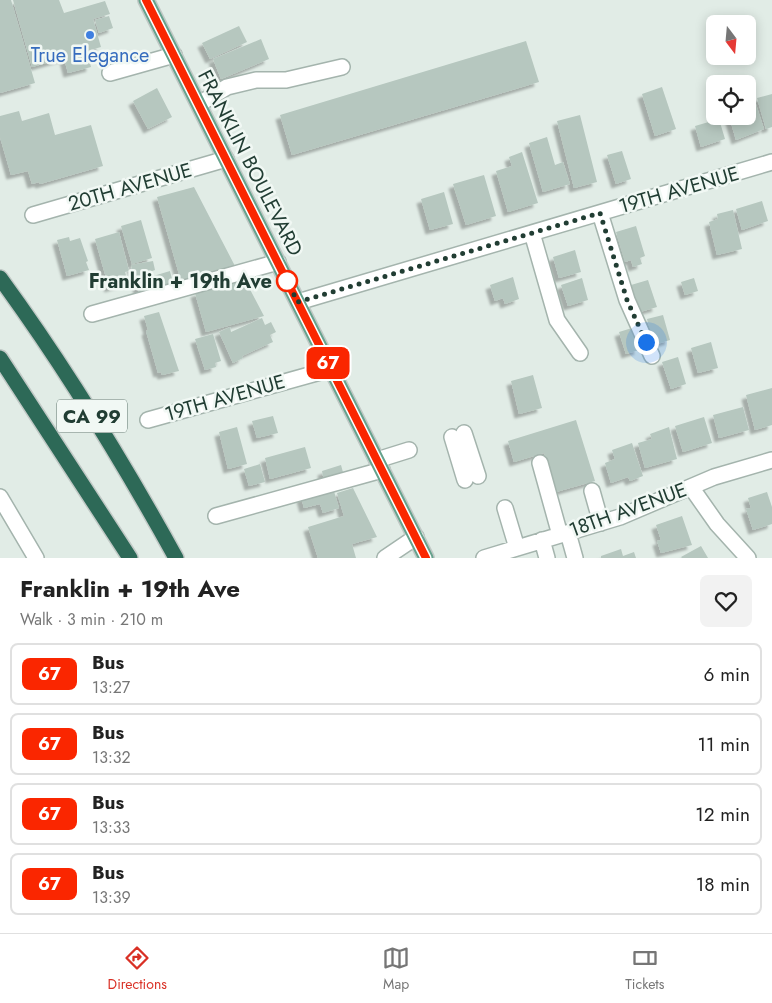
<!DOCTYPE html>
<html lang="en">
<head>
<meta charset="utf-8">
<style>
  :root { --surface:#fff; --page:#f2f2f2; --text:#222; --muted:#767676; --line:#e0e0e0; --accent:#d93025 }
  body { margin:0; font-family:Jost,sans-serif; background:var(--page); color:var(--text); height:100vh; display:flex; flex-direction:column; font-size:19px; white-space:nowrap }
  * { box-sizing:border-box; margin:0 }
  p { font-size:16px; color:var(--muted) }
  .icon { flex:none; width:28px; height:28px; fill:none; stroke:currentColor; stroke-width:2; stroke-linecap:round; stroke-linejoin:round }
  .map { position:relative; height:558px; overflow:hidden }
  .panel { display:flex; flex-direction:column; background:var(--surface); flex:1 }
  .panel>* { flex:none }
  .badge { padding:0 10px; border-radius:8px; font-size:18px; line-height:32px }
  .needle { width:32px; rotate:164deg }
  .fabs { position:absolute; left:706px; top:15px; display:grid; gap:10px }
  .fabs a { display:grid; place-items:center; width:50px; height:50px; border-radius:8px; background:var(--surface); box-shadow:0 2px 12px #0003; font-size:25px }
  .you { position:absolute; width:25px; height:25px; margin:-12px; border:4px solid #fff; border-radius:50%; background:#1a73e8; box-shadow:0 0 0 8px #1a73e833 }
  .map>.badge { position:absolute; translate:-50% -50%; box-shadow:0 0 0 2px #fff }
  .round { display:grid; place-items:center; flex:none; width:52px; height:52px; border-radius:8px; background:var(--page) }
  .overview { display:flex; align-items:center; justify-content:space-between; height:85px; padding:0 20px }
  h1 { font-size:24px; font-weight:700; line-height:38px }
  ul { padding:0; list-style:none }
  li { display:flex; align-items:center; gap:15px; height:62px; margin:0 10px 8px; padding:0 10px; border:2px solid var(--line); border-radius:8px }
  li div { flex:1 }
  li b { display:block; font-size:19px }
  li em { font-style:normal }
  li .badge { min-width:55px; font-weight:700; text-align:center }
  .dock { display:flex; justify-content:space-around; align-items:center; height:70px; border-top:1px solid var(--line); background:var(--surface); font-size:14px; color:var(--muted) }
  .dock a { display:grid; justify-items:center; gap:2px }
  .dock .selected { color:var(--accent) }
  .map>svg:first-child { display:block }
  .building { fill:#b6c7bf; filter:url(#shadow) }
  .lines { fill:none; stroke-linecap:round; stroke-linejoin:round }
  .minor-casing { stroke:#a4b4ad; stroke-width:18 }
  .major-casing { stroke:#c1c9c6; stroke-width:18 }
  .highway-casing { stroke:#c1c9c6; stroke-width:18 }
  .minor { stroke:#fff; stroke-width:15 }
  .major { stroke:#65a28c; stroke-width:15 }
  .highway { stroke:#2d6957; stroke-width:15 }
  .line-casing { stroke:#fff; stroke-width:11 }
  .line { stroke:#fa2600; stroke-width:8 }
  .walk { stroke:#213d33; stroke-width:5; stroke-dasharray:0 9 }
  .shop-dot { fill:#3f7fe0; stroke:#f1f8f4; stroke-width:2 }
  .stop-dot { fill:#fff; stroke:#fa2600; stroke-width:2.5 }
  .labels { text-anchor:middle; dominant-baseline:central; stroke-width:5; stroke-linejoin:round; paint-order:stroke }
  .shield { fill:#f1f8f4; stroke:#5f756d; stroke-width:1 }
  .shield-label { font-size:19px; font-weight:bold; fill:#213d33 }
  .shop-label { font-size:20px; fill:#366cbe; stroke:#f1f8f4 }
  .street-label { font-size:20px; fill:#213d33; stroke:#f1f8f4 }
  .stop-label { font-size:20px; font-weight:bold; fill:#213d33; stroke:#f1f8f4; text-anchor:end }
</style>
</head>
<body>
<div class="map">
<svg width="772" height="558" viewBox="0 0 772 558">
  <defs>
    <filter id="shadow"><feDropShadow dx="-4.5" dy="4.5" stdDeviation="1" flood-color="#0004"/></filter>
  </defs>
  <rect width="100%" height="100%" fill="#e1ece6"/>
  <path class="building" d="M0,0H11L35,83L0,93Z
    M13,0H59L64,13L105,1L110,14L93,19L101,47L87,51L91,67L68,73L64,58L32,67Z
    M109,16L113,28L99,33L95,20Z
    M239,26L247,42L210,59L202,43Z
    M261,39L269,59L221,79L213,59Z
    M526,41L539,82L292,155L280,115Z
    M662,87L676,129L655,136L642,94Z
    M157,88L172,117L148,129L133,101Z
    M751,89L764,129L736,140L729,116H748V90Z
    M772,94V127L766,129L757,98Z
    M19,111L22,121L49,113L55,135L91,125L103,166L40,184L39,182L32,184L28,171L11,175L0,137V116Z
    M580,115L597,182L574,188L557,121Z
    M719,119L725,139L701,147L695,126Z
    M547,137L555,165L563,162L570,184L543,192L529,143Z
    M622,151L631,179L616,184L607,155Z
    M522,152L538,203L508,212L496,171L512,166L509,157Z
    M484,175L496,216L466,225L453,184Z
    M194,187L235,266L181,281L157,197Z
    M444,192L453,224L430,230L421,199Z
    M762,201L768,221L742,230L736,209Z
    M733,210L742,249L717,255L709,222L718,219L717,214Z
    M141,220L152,258L132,264L121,226Z
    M636,226L645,256L640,258L642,264L633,267L631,260L625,262L616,232Z
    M119,232L129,271L125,272L128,282L109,288L95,239Z
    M69,237L70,241L80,238L88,261L86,262L89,270L67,276L57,240Z
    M575,250L581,272L559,278L553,257Z
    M153,261L155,270L147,273L152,292L140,296L131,265Z
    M170,271L174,287L154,292L150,277Z
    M513,277L519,299L505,304L503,298L495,301L490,285Z
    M244,278L264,316L206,332L195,293Z
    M582,278L588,300L568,306L561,285Z
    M694,278L698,291L685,295L681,282Z
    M648,280L657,307L640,312L631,285Z
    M159,312L179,371L162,375L161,372L158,373L146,331L148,330L144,316Z
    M663,315L670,340L654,345L647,319Z
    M262,318L265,325L271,322L276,332L270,335L273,342L242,356L243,358L233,363L219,332L230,327L231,332Z
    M632,328L639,350L626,354L619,332Z
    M213,334L221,361L215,363L216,367L205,370L195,339Z
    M711,342L718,368L698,373L691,348Z
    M678,357L686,384L671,389L662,362Z
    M533,375L542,408L519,414L511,381Z
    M772,388V425L755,430L746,395Z
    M743,407L749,430L719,438L713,415Z
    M273,416L278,433L257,438L252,421Z
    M704,417L712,443L683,452L675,426Z
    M576,420L595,481L556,492L544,453L514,462L508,441Z
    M237,427L247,464L228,469L219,432Z
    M669,427L677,459L645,468L638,443L652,439L650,434Z
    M632,443L643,476L630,481L628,477L611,483L605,463L615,459L612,450Z
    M305,447L311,468L270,479L265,458Z
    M260,464L265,482L249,486L244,469Z
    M341,465L344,476L324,481L322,471Z
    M333,488L339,508L323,513L320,504L304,508L301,497Z
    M353,488L377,537L352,544L356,558H318L308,527L344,516L337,493Z
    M767,492L772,507V524L753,530L746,509L751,508L748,498Z
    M682,516L692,545L661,553L657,541L661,540L656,525Z
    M701,546L708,558H682L681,557Z
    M621,549L623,556L634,552L636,558H601V556Z"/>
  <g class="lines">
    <g class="minor-casing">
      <path id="minor" d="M110,73L174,55
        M199,104L227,87L256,80H286L342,67
        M600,213L627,300L652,356
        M33,215L226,159
        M532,233L557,320L580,353
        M298,302L772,162
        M92,314L278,262
        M148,420L331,369
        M464,433L478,476
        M452,437L465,480
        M377,460L409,450
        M540,463L560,535
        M691,487L717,524L748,558
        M592,491L601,523
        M0,497L36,558
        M505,508L517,548
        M216,516L382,470
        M568,533L575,558
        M542,540L547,558
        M385,558L416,537
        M484,558L620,517L714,477L772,460"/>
    </g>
    <g class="major-casing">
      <path id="major" d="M146,0L426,558"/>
    </g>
    <g class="highway-casing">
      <path id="highway" d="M0,278C65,367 123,462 176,558
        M0,358L130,558"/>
    </g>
    <use href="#minor" class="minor"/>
    <use href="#major" class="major"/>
    <use href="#highway" class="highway"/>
  </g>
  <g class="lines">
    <g class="line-casing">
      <path id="line" d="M146,0L426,558"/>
    </g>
    <use href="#line" class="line"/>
    <path class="walk" d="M287,281L284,276L298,302L600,213L627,300L646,342"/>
  </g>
  <circle class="shop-dot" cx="90" cy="35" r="5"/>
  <circle class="stop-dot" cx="287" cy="281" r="10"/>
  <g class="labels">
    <rect class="shield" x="57" y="399.5" width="70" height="33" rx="4"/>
    <g class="shield-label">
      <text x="92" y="416">CA 99</text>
    </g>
    <g class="shop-label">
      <text x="90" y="55">True Elegance</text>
    </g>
    <g class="street-label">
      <text transform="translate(250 163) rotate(63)">FRANKLIN BOULEVARD</text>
      <text transform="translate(130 187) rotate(-16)">20TH AVENUE</text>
      <text transform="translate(679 190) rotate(-16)">19TH AVENUE</text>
      <text transform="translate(225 398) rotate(-16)">19TH AVENUE</text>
      <text transform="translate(628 510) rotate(-20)">18TH AVENUE</text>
    </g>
    <g class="stop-label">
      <text x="272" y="281">Franklin + 19th Ave</text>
    </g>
  </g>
</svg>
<div class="fabs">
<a><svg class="needle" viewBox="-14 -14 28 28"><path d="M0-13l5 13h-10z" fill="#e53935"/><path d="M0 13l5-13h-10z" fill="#767676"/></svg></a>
<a><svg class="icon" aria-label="locate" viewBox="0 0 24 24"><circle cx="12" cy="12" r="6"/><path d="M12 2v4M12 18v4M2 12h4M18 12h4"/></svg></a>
</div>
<div class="you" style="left:646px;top:342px"></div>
<b class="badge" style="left:328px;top:363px;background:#fa2600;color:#fff">67</b>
</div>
<section class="panel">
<div class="overview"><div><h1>Franklin + 19th Ave</h1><p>Walk · 3 min · 210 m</p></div><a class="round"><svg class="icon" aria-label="heart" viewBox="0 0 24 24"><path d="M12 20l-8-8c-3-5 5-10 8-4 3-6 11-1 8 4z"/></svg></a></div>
<ul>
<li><span class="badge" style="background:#fa2600;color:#fff">67</span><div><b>Bus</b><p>13:27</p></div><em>6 min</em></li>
<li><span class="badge" style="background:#fa2600;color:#fff">67</span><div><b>Bus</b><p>13:32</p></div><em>11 min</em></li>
<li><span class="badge" style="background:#fa2600;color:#fff">67</span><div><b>Bus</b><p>13:33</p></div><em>12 min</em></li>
<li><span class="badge" style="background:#fa2600;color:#fff">67</span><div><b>Bus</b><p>13:39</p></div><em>18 min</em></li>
</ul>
</section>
<nav class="dock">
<a class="selected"><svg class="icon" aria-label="directions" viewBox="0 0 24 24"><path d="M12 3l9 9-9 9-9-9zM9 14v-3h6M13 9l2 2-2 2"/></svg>Directions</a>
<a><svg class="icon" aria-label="map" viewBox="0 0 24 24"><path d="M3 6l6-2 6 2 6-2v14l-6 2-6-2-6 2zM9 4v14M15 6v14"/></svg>Map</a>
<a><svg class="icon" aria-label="tickets" viewBox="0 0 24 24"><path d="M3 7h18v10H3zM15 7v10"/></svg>Tickets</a>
</nav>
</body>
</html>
